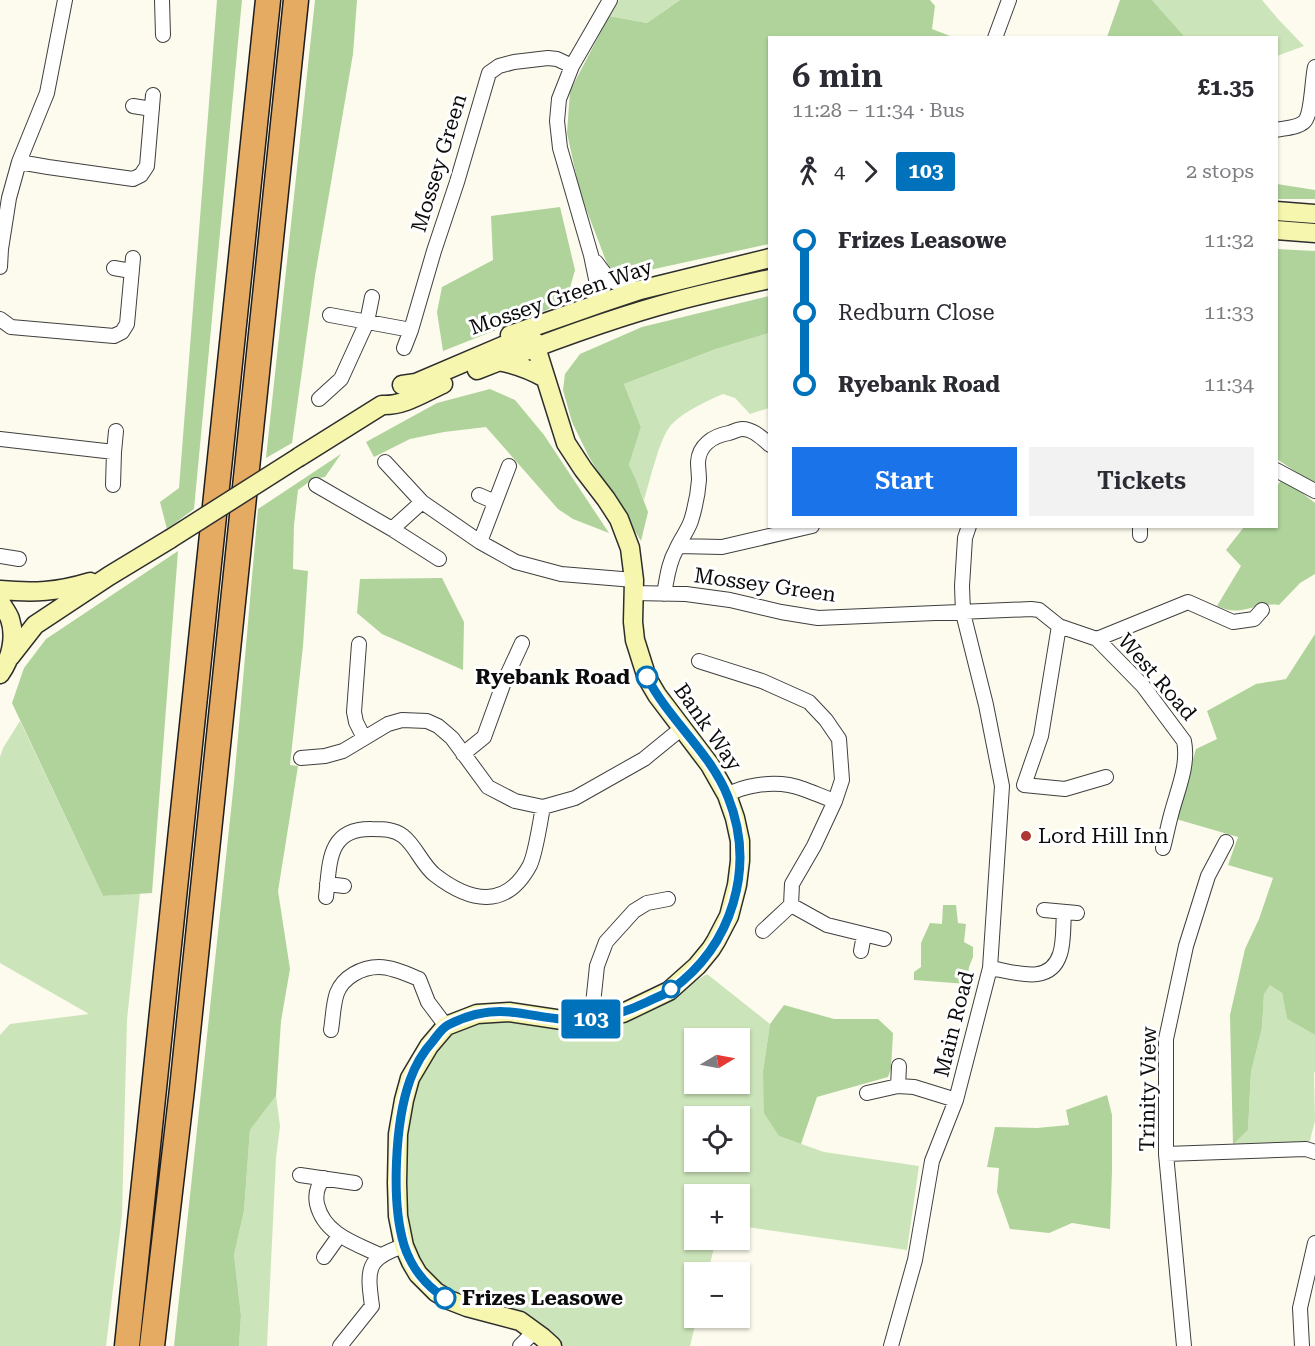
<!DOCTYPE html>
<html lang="en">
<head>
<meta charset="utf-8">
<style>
  :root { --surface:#fff; --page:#f2f2f3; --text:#2b2b33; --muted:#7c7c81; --accent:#1a73e8 }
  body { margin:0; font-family:"Roboto Serif",serif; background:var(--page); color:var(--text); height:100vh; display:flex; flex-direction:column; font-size:22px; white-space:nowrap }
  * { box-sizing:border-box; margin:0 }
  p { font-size:20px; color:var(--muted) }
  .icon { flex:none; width:33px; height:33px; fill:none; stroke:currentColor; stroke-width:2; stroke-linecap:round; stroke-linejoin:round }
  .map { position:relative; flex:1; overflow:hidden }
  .panel { position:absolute; left:768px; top:36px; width:510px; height:492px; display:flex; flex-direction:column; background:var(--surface); border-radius:0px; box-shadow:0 2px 4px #0004 }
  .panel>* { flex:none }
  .badge { padding:0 12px; border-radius:4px; font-size:21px; line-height:39px }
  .needle { width:39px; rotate:80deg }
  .fabs { position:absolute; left:684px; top:1028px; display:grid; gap:12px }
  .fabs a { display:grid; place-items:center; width:66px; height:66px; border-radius:0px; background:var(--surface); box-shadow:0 2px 4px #0004; font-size:30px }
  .map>.badge { position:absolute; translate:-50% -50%; box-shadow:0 0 0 3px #fff }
  .legs { display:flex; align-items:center; gap:9px; height:66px; padding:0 24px; font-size:20px }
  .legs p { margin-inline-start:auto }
  .overview { display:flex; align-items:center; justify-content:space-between; height:102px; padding:0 24px }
  h1 { font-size:33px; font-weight:600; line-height:45px }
  .primary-button { display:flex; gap:12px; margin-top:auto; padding:12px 24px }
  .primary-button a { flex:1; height:69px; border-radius:0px; background:var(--accent); color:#fff; font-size:24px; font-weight:600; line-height:69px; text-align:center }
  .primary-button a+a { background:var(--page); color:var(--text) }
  ul { padding:0 24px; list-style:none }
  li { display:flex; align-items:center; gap:21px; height:72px; font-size:22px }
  li i { display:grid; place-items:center; width:9px; height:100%; margin:0 8px; background:currentColor }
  li i::after { content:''; width:15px; height:15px; margin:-8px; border:4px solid; border-radius:50%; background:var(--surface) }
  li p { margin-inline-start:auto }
  li:first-child i { background:linear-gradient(#0000 50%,currentColor 0) }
  li:last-child i { background:linear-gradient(currentColor 50%,#0000 0) }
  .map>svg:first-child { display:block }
  .green { fill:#cce4ba; fill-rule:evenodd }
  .forest { fill:#afd39b }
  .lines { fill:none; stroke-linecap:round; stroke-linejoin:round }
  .street-casing { stroke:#3f3f3f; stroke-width:16 }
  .secondary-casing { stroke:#2e2e2e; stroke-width:21 }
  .highway-casing { stroke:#1d1d1d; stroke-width:27 }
  .street { stroke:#fff; stroke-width:14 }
  .secondary { stroke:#f7f6ae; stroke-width:18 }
  .highway { stroke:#e6ab63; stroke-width:24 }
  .secondary-bridge-casing { stroke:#2e2e2e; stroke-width:21; stroke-linecap:butt }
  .secondary-bridge { stroke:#f7f6ae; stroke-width:18 }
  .line-1-casing { stroke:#fff; stroke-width:14 }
  .line-1 { stroke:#0072bc; stroke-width:9 }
  .stop-1-dot { fill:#fff; stroke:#0072bc; stroke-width:3 }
  .poi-dot { fill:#ae3832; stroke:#fff; stroke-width:2 }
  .labels { text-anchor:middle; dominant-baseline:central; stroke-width:6; stroke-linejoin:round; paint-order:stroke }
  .street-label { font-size:21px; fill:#0c0c0c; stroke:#fff }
  .stop-label { font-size:21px; font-weight:bold; fill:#0c0c0c; stroke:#fff; text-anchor:end }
  .poi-label { font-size:21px; fill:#0c0c0c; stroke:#fff; text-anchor:start }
</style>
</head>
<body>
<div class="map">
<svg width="1315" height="1346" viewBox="0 0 1315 1346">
  <rect width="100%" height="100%" fill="#fdfbed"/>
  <path class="green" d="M619,0H680L647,23L609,16Z
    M1152,0H1262L1278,19L1304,46L1277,56L1276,38L1185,37Z
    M769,333V408L750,414L735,398L723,394C707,401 684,411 671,425C659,439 650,481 644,500L629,465L641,427L624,384L716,349Z
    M20,721L103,896L140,893L127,1020L122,1215L106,1346H0V1035L10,1024L89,1014L0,963V757L3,748Z
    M707,974L770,1024L763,1071L779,1136L824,1152L919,1166L907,1250L740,1226V1194H694V1239H716L708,1272H694V1317H697L690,1346H559L541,1324L454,1296L428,1275L411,1247L405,1214L404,1130L423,1066L444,1040L472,1022L499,1017L583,1033L604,1029L649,1010ZM694,1038H740V1083H694ZM694,1116H740V1161H694Z
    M1270,984L1282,993L1287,1019L1315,1035V1071L1314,1074L1315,1121L1309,1144L1233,1145L1248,1130L1251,1072L1262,1028L1264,994Z
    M276,1096L280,1126L276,1158L267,1346H239L241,1315L234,1255L244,1211L250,1130Z"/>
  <path class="forest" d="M217,0H242L194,509L167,529L160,502L179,488Z
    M315,0H357L353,54L315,276L292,443L266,458Z
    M680,0H930L935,6L932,29L950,36L949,38H770L769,244L622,276L608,266L580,193L567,133L570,91L609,16L647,23Z
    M1120,0H1152L1185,37H1107Z
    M1277,184L1315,190V199H1277Z
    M560,207L575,270L567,298L547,310L443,351L437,312L442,287L493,260L491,216Z
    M1276,249L1315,251V485L1277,459L1276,416L1278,413L1276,412Z
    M769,296V333L716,349L624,384L641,427L629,465L636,480L648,512L641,541L589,457L572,422L563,390L565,374L580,354L642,327Z
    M490,389L515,400L544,435L609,533L573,519L558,509L486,427L444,432L410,439L374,457L366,442L437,403Z
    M341,454L325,477L313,479L298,490L294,525L293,569L308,571L303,646L290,765L298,766L278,891L290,969L281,1021L276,1096L250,1130L244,1211L234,1255L241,1315L239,1346H174L234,782L258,509Z
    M1283,478L1315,503V574L1300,583L1279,605C1254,602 1242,618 1217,606L1241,566L1226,550L1244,527L1276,526L1277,486Z
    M178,551L152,893L103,896L12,703L24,668L46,639Z
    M442,578L464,622L463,670L382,634L357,613L360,579Z
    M1315,634V1035L1287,1019L1282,993L1270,985L1264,994L1262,1028L1251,1072L1248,1130L1233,1145L1230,1015L1245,949L1259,919L1273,878L1228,865L1238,837L1176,819L1196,749L1217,739L1207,711L1256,684L1286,679Z
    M943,905H956L958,923L966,924L964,942L973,947V957L969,967L967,984L914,980V972L921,967V943L930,923L942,924Z
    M784,1005L834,1019H878L893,1033L891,1069L888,1077L817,1097L801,1144L779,1136L764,1113L763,1071L770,1024Z
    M1107,1095L1112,1115V1171L1110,1229L1072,1223L1049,1233L1010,1229L997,1192L999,1168L987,1167L995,1127L1037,1128L1069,1125L1066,1110Z"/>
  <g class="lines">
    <g class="street-casing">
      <path id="street" d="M162,0L163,35
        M995,38L1009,0
        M133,106L152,109
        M1276,130C1285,128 1297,128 1304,122C1312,115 1312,79 1315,67
        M19,162L48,167L133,179L141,175L147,166L153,95
        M596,262C611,284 615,284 640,290
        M0,267L1,249L9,198L19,162L47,93L65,0
        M114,268L131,271
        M601,303L591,255L560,148L557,121L559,99L572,66L610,0
        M330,315L411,330
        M0,319L11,327L114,336L122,332L127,324L133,258
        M404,348L411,330L434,251L457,182L489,73L499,66L514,62L548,58L557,59L572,66
        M319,399L341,379L367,322L372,297
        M0,439L114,452
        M385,462L422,502L480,542L516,562L561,574L634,580
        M1276,470L1315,491
        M113,485L114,452L116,431
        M316,485L392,529L439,559
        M479,495L495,502
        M392,529L422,502
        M1140,535V526
        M480,542L509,466
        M678,546L722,547L812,526
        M0,556L19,559
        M633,593L686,594L730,600L781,612L818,618L1031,609L1039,610L1059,626L1041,736L1024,785L1065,789L1106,777
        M664,594C667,579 668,564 676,550C680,540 687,532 691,521C695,508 698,494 699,480C699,474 698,468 698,462C699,445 713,436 729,433C733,432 738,429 742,429C753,429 762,438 770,445
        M1059,626L1097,639L1143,686L1184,741C1189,766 1177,791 1171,815C1168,826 1166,837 1163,848
        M1097,639L1188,602L1233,622L1254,619L1262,610
        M359,644L354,712L356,722L364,738
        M699,661L762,681L809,702L826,720L839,739L842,780L835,801L814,846L792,884L791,905
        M463,754L484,737L504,682L522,643
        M301,758L325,756L343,751L388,724L402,720L427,721L438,726L452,738L488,787L515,801L543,807L575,798L644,759L682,728
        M727,795C744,785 770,782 789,785C802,787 822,797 835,801
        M327,884L344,886
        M326,897C330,863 327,828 372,829C383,829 394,829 403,836C416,846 422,865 435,875C470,902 506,910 530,865C536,852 540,822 543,807
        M791,905L827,925L884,939
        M1044,910L1077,913
        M763,931L791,905
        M861,951L864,935
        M990,968C1015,972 1050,986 1060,954C1064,943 1063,924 1064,912
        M594,1019L593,1004L597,966L606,942L634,911L647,903L668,899
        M331,1030C333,1018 333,1004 337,993C343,977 362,967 379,967C392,967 407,974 419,979L428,1002L446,1026
        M898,1086L899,1066
        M867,1093L898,1086L914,1087L956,1100
        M1166,1154L1306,1149L1315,1152
        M300,1175L355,1183
        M324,1178C317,1186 315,1194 317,1204C324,1234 354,1243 380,1255
        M324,1257L339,1236
        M340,1346L372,1306C367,1269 366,1258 404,1246
        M520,1346L534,1332
        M891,1346L915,1260L932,1161L956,1100L990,968L1002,786L986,705L963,613L962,586L965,538L969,526
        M1184,1346L1166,1154V1039L1186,946L1208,876L1226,842
        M1302,1346L1300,1308L1315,1243"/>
    </g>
    <g class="secondary-casing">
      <path id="secondary" d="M1276,211L1315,214
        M1276,230L1315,233
        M510,335L601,303L640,290L770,258
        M498,361C515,364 529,369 545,378
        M477,370C542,344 608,319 676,301C707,293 738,286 770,279
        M402,385L416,383L519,339L526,338L534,341L566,443L583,469L606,499L619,519L630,548L634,580L633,622L635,640L647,678L657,695L710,765L727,795L735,818L740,841V861L737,885L729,916L716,941L711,949L697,966L669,991L623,1013L594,1019L569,1021L509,1012L477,1014L446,1026L429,1046L410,1078L404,1100L398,1134L397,1183L398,1216L404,1246L411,1262L418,1274L436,1292L449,1300L467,1307L520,1321L542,1337L552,1346
        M299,457L382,405C404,406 423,393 443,384
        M0,590C34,593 57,592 90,582
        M0,602C3,607 8,613 10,619C16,637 11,659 0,674
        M10,657L35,625L109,576L170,539"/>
    </g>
    <g class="highway-casing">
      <path id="highway" d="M127,1346L268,0
        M152,1346L182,1089L296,0"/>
    </g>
    <use href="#street" class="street"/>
    <use href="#secondary" class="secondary"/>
    <use href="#highway" class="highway"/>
    <g class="secondary-bridge-casing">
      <path id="secondary-bridge" d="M170,539L299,457"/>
    </g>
    <use href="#secondary-bridge" class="secondary-bridge"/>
  </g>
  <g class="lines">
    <g class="line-1-casing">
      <path id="line-1" d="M445,1298C426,1286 411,1267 404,1245C391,1202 395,1122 410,1080C415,1066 423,1052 433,1041C437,1036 442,1028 448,1025C467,1015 489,1010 510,1012C539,1015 566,1023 595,1019C614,1016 630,1010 647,1002C655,998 664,995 671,990C733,945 756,867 728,797C711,753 668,719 647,677"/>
    </g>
    <use href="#line-1" class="line-1"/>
  </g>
  <g class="stop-1-dot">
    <circle cx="647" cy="677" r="10"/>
    <circle cx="671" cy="989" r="8"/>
    <circle cx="445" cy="1298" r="10"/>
  </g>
  <circle class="poi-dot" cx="1026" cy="836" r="6"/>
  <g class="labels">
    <g class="street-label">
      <text transform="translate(439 163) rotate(-73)">Mossey Green</text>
      <text transform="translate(561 297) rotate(-19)">Mossey Green Way</text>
      <text transform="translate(765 585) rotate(8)">Mossey Green</text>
      <text transform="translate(1157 677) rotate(49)">West Road</text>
      <text transform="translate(708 727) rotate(55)">Bank Way</text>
      <text transform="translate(954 1024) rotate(-76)">Main Road</text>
      <text transform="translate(1148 1089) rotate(-89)">Trinity View</text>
    </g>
    <g class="stop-label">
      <text x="630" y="677">Ryebank Road</text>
      <text x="462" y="1298" text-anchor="start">Frizes Leasowe</text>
    </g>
    <g class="poi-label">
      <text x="1038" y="836">Lord Hill Inn</text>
    </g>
  </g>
</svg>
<div class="fabs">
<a><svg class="needle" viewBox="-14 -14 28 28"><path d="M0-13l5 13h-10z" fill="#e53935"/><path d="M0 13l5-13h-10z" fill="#7c7c81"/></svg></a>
<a><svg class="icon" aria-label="locate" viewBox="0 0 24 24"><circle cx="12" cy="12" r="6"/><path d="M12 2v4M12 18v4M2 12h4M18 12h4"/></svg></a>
<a>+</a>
<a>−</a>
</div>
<b class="badge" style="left:591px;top:1019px;background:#0072bc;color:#fff">103</b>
<section class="panel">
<div class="overview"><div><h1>6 min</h1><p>11:28 – 11:34 · Bus</p></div><b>£1.35</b></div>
<div class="legs"><svg class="icon" aria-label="walk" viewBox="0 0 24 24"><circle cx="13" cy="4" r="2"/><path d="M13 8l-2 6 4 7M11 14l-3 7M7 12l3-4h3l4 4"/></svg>4<svg class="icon" aria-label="forward" viewBox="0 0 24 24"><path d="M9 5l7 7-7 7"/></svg><b class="badge" style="background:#0072bc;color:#fff">103</b><p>2 stops</p></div>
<ul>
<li><i style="color:#0072bc"></i><b>Frizes Leasowe</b><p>11:32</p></li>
<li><i style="color:#0072bc"></i><span>Redburn Close</span><p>11:33</p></li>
<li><i style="color:#0072bc"></i><b>Ryebank Road</b><p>11:34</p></li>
</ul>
<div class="primary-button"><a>Start</a><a>Tickets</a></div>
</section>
</div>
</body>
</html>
